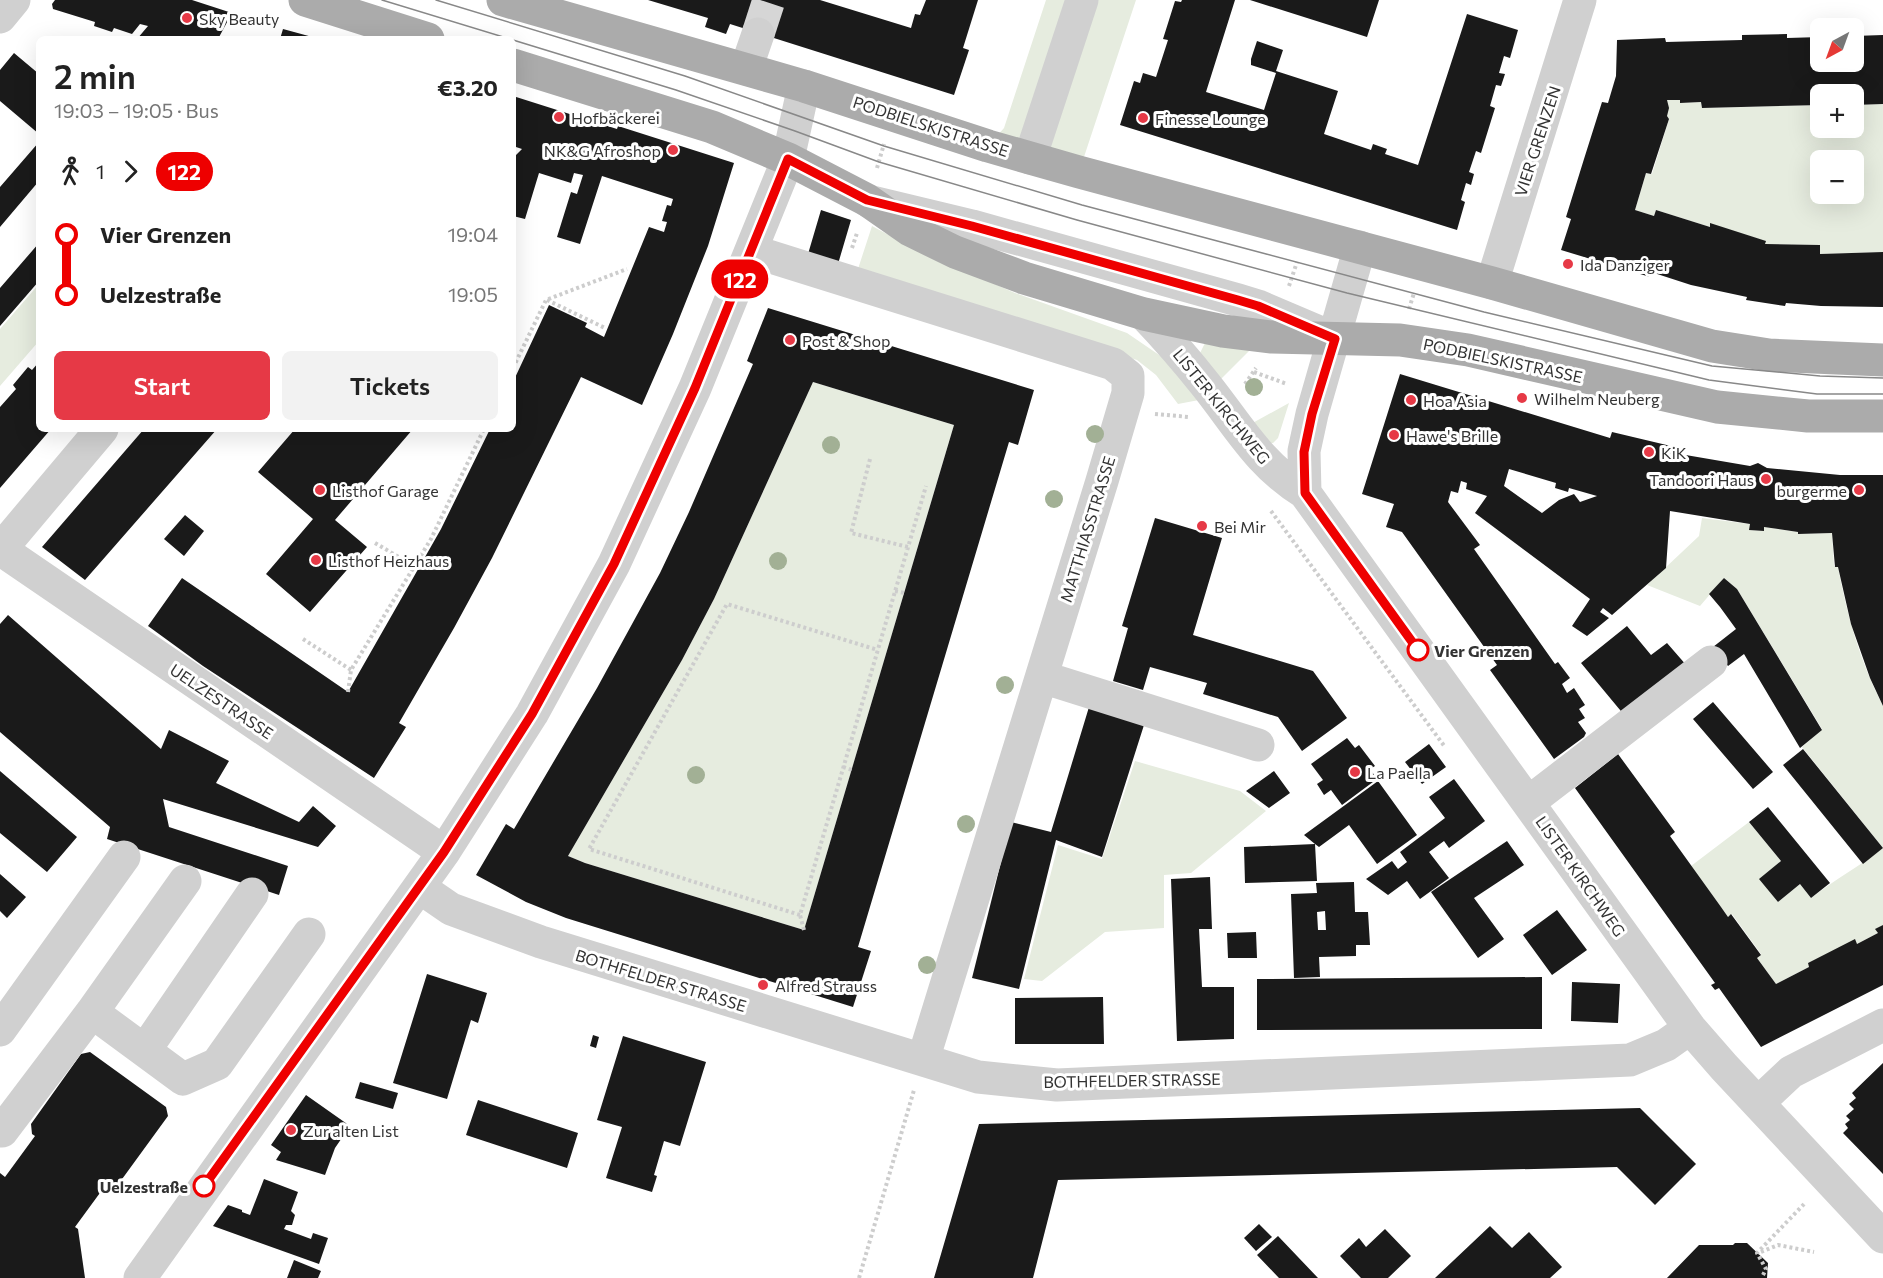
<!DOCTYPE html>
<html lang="en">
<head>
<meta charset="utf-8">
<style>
  :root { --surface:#fff; --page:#f2f2f2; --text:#222; --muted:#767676; --accent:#e63946 }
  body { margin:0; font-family:Commissioner,sans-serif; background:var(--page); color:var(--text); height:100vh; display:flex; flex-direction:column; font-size:22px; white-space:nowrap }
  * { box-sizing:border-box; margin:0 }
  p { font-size:20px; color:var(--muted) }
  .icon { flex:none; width:33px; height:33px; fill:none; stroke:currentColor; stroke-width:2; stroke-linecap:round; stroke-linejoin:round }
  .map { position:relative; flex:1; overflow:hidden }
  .panel { position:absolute; left:36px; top:36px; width:480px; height:396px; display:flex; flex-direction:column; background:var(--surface); border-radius:9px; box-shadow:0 6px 24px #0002 }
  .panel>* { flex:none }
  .badge { padding:0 12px; border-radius:20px; font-size:21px; line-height:39px }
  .needle { width:39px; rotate:221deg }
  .fabs { position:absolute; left:1810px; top:18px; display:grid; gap:12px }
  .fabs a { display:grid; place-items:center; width:54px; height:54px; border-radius:9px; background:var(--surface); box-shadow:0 6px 24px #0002; font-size:30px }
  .map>.badge { position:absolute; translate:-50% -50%; box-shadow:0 0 0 3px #fff }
  .legs { display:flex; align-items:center; gap:9px; height:66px; padding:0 18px; font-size:20px }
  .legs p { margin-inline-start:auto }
  .summary { display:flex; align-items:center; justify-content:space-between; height:102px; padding:0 18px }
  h1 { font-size:33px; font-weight:600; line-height:45px }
  .cta { display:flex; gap:12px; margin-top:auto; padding:12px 18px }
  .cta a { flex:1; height:69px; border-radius:9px; background:var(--accent); color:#fff; font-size:24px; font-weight:600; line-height:69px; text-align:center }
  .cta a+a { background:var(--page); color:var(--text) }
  ul { padding:0 18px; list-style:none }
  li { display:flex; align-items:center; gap:21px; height:60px; font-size:22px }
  li i { display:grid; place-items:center; width:9px; height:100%; margin:0 8px; background:currentColor }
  li i::after { content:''; width:15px; height:15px; margin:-8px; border:4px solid; border-radius:50%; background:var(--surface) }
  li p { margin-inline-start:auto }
  li:first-child i { background:linear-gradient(#0000 50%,currentColor 0) }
  li:last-child i { background:linear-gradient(currentColor 50%,#0000 0) }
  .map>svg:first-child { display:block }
  .green { fill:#e6ecdf; fill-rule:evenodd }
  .building { fill:#1a1a1a; fill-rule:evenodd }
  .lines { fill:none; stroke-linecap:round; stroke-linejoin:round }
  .minor-tunnel { stroke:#d6d6d6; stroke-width:33; stroke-dasharray:33 16; stroke-linecap:butt }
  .path { stroke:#cdcdcd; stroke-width:4; stroke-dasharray:3 3; stroke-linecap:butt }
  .minor { stroke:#d0d0d0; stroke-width:33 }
  .major { stroke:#ababab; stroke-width:33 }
  .tram { stroke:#888; stroke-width:1.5 }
  .tree { fill:#a2b095 }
  .line-1-casing { stroke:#fff; stroke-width:14 }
  .line-1 { stroke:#e00; stroke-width:9 }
  .poi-dot { fill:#e63946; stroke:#fff; stroke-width:2 }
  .stop-1-dot { fill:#fff; stroke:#e00; stroke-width:3 }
  .labels { text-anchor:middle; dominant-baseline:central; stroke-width:6; stroke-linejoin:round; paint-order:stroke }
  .poi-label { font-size:16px; fill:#333; stroke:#fff; text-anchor:start }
  .street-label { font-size:16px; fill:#333; stroke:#fff }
  .stop-label { font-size:16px; font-weight:bold; fill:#333; stroke:#fff; text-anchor:start }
</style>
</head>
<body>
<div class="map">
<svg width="1883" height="1278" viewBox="0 0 1883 1278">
  <rect width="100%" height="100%" fill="#fff"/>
  <path class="green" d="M1046,0H1136L1079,172L988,146L1004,128Z
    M1667,100H1680V103L1701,102L1702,108L1821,105V128H1854V105L1883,104V252L1820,254V245L1765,244V241L1711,224L1710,227L1656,210L1654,216L1635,210L1646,173L1652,174L1669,119L1667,116ZM1821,160H1854V194H1821Z
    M872,226L911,247L1015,293L1127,333L1165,359L1199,400L1178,404L1156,375L1137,360L857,272Z
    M39,284V341L0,386V329Z
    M1205,343L1251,349L1218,382L1200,353Z
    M813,382L954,425L804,930L585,863L568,856L682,660L714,599Z
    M1289,403L1278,438L1273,443L1265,444L1249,425Z
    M1702,518L1750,524V530L1764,531V527L1798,532V534L1832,533L1834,566L1838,567C1847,615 1860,662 1883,706V925L1876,929L1878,933L1857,944L1855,940L1808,963L1809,967L1776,984L1757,958L1761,954L1732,914L1728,917L1691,866L1749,822L1781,861L1760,879L1778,902L1800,884L1811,898C1834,880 1860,866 1883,848L1802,747L1822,729L1737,589L1724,578L1700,606L1647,585L1699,536Z
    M1135,761L1240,791L1266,811L1191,873L1164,875V928L1105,932L1042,981L1024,979L1058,845L1102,859Z"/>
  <path class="building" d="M55,0H192L232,13L218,39H137L148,26L140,24L132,34L114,28L112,32L94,26L95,22L53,9L52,4Z
    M648,0H820L911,28L915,14L920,15L926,0H978L963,48L969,50L954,95L730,24L726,34L705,27L708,18Z
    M1182,0H1235L1206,92L1264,110L1276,73L1251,65V59L1257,41L1283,50L1276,71L1338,91L1324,134L1371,150L1373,144L1387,149L1385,154L1418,165L1467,14L1518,30L1510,58L1504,56L1499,73L1505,74L1501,86L1496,85L1490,106L1495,108L1481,153L1476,151L1469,172L1474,174L1471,185L1466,183L1461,200L1465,202L1457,230L1120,125L1134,81L1140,83L1143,73L1156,77L1168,40L1163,39L1175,1L1181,2Z
    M1250,0H1379L1367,37Z
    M283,29L316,38V39H280Z
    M1787,34V38L1821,37V62H1854V36L1883,35V104L1854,105V94H1821V105L1702,108L1701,102L1680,103V100H1667L1669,108L1667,116L1669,119L1651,174L1646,173L1635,210L1654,216L1656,210L1710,227V223L1766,241L1765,244L1820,245V254L1883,252V307L1821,306L1786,303L1785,306L1746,300L1747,297L1691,285L1651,272L1650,277L1561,250L1571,219L1566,217L1584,159L1602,102L1608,103L1616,76L1617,40L1665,38L1666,42L1742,40V35Z
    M14,53L39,74V134L0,101V70Z
    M513,96L617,129L618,126L734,163L708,246L673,334L642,405L581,377L492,558L454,628L399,723L406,727L374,778L203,666L148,626L182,578L348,692L441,529L490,429H513V382L549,305L587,323L585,327L604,337L649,227L664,232L667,222L662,221L667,205L671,206L673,199L602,176L580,244L557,237L571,192L577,194L583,175L574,173L571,183L539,173L525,219L513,216V158L522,149L513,146Z
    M39,142V181L0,227V187Z
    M821,210L851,220L838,264L808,254Z
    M39,243V281L0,326V288Z
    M768,308L1034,390L1018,445L1009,442L858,947L871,951L853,1007L566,918L526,902L476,875L506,824L514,829L597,688L660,573L689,512L753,364L747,361ZM813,382L954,425L804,930L585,863L568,856L682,660L714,599Z
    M39,362V429H51L0,488V407L16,389L13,385L28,367L32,370Z
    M1400,374L1610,438L1612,432L1675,447L1674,453L1750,466L1758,463L1767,468L1840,475H1883V706L1870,678L1851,624L1838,567H1835L1832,533L1798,534V532L1764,527V531L1749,530L1750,524L1670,511L1666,568L1612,615L1603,608L1600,612L1609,618L1587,636L1572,626L1590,599L1475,513L1487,496L1466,489L1467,483L1461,481L1458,493L1451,491L1448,502L1480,545L1474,549L1555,664L1558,662L1570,678L1562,684L1567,693L1574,688L1585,705L1579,709L1585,718L1578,722L1586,733L1584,737L1554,759L1490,670L1497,665L1402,532L1386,527L1394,504L1362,494ZM1509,469L1556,483L1555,488L1568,492L1569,488L1597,496L1580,502L1574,494L1559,500L1542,513L1504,486Z
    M144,429H217L85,580L42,547Z
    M295,429H413L335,520L367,547L310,612L266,574L313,519L258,472Z
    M185,515L204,531L184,556L164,539Z
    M1155,518L1222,538L1193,635L1313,671L1347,718L1302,751L1278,717L1203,694L1207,683L1150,667L1143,690L1113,681L1128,628L1122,626Z
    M1724,578L1737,589L1822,730L1800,748L1744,654L1728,666L1713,647L1736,629L1720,607L1709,594Z
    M8,615L161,749L169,730L229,761L216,783L299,822L313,806L336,826L318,847L163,799L169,827L288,866L279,895L107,839L110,827L0,732V624Z
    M1627,626L1651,655L1667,643L1687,666L1625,716L1581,663Z
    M1713,702L1773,772L1753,789L1693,719Z
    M1089,707L1144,725L1102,857L1056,840L1019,989L972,978L1011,822L1051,832Z
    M1347,738L1355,748L1359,745L1375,766L1370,769L1377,779L1342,805L1331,790L1324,795L1317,784L1323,780L1311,764Z
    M1429,744L1446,767L1422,784L1405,762Z
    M1803,749L1883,848L1863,864L1783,765Z
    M1618,754L1675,832L1670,836L1721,907L1728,917L1731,914L1761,955L1757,958L1776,984L1809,967L1808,963L1855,939L1857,944L1878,933L1875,929L1883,925V985L1761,1047L1719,988L1715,990L1711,985L1715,983L1575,788Z
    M0,771L77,837L47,872L0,833Z
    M1274,771L1290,793L1269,808L1246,791Z
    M1454,779L1485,821L1449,848L1444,841L1429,852L1449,878L1420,899L1407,881L1388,895L1366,879L1392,861L1398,869L1407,862L1400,852L1445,818L1429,797Z
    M1378,781L1417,835L1377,864L1349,825L1319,847L1315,844L1317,881L1245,883L1244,847L1315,844L1304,835Z
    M1768,807L1830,883L1811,898L1800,884L1778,902L1759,879L1781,861L1749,822Z
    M1507,841L1524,865L1474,898L1504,939L1478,958L1431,892Z
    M0,874L26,897L7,918L0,911Z
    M1210,877L1212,929H1199L1202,987H1234V1039L1177,1041L1171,879Z
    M1354,882L1355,912H1368L1370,945H1356V956L1319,957L1320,977L1294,978L1291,894L1317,893L1316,883ZM1325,911L1326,930H1318L1317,912Z
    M1557,910L1587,950L1552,975L1523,935Z
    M1256,932L1257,958H1228L1227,933Z
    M427,974L487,993L478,1023L471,1020L447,1099L393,1083Z
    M1542,977V1029L1257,1030V979Z
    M1572,982L1620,984L1618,1023L1571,1021Z
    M1103,997L1104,1044H1015V998Z
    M593,1035L599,1037L596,1048L590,1046Z
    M623,1036L706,1062L680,1146L664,1141L654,1175L657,1176L652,1192L606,1178L622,1127L597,1120Z
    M90,1052L166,1107L168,1116L117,1186L108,1188L105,1186L75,1227L78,1229L85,1278H0V1173L5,1177L35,1136L32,1134L31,1124L81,1054Z
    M1883,1063V1174L1843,1133L1848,1128L1845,1124L1850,1120L1846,1116L1854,1109L1849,1104L1856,1098L1852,1093Z
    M360,1082L398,1093L393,1109L355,1098Z
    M306,1095L350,1126L335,1148L325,1175L276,1160L281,1152L271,1145Z
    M478,1100L578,1133L567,1168L466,1135Z
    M1640,1108L1696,1164L1655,1205L1617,1167L1058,1180L1033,1278H934L979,1124Z
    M264,1179L298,1192L291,1211L295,1215L292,1225H286L284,1229L311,1239L313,1233L328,1238L319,1264L213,1226L228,1205L242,1210V1212L250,1215Z
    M1259,1224L1272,1237L1256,1251L1244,1238Z
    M1490,1226L1512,1248L1529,1232L1562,1267L1550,1278H1435Z
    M1385,1229L1411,1256L1388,1278H1361L1340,1256L1359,1238L1366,1247Z
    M1278,1236L1318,1278H1279L1257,1255Z
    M1735,1243H1747L1768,1263L1767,1278H1667L1699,1245H1733Z
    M294,1260L321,1271L318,1278H287Z"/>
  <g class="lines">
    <path class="minor-tunnel" d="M758,34L769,0"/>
    <path class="path" d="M877,168L884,144
      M852,248L857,233
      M1289,286L1297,262
      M547,300L605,328
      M1409,309L1414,293
      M513,368L546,300L627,269
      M1254,372L1287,384
      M1245,384L1256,368
      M1155,414L1189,417
      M870,459L851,533L908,547
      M1271,511L1445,747
      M375,543L414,566
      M895,591L905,593
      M303,639L351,670
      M348,692L351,670L431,539L484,429
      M843,767L852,770
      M800,915L589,849L727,604L878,650
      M804,930L800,915L926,486
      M1761,1252L1778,1245L1814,1252
      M1763,1275L1766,1269L1757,1253L1806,1202
      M859,1278L914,1090"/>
    <path class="minor" d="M0,17L14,0
      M746,69L758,34
      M1030,158L1082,0
      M868,201L972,226L1238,300L1258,306L1333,338
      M752,251L1113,364L1128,376V393L1102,481L923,1060
      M1492,283L1580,0
      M1144,314C1165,336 1186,360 1205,384C1238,425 1259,465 1305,493L1690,1028L1724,1067L1883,1237
      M1305,493L1304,451L1312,414L1360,247
      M0,549L444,852
      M0,550L102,429
      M1042,677L1258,745
      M1529,802L1711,662
      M419,887L451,909L541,942L978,1077L1057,1085L1630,1060L1666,1045L1690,1028
      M92,1012L183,1079L217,1064L309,934
      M0,1030L124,857
      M145,1050L252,894
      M1758,1103L1791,1072L1883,1025
      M0,1129L2,1131L92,1012L185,881
      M140,1278L444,852L532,714L614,564L695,388L788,159L804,86"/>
    <path class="major" d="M305,0L428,39
      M503,0L804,86L988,146L1079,172L1492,283L1712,346L1769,355L1883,360
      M513,65L712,127L788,159L867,200L910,230L955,252L1024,278L1144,314L1223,331L1272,337L1400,340L1468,350L1717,407L1808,416H1883"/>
    <path class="tram" d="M382,0L510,39
      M436,0L685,76L884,146L1082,205L1484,312L1712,366L1820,376L1883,378
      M513,40L676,90L795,131L879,162L1077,220L1347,293L1709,380L1817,394H1883"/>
  </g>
  <g class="tree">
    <circle cx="1254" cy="387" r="9"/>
    <circle cx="1095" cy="434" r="9"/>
    <circle cx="831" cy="445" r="9"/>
    <circle cx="1054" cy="499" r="9"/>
    <circle cx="778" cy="561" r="9"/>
    <circle cx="1005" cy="685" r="9"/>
    <circle cx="696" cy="775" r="9"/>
    <circle cx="966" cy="824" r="9"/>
    <circle cx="927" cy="965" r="9"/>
  </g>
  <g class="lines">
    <g class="line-1-casing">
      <path id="line-1" d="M204,1186L444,852L532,714L614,564L695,388L788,159L867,200L972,226L1238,300L1258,306L1335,339L1312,414L1304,452L1305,493L1418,650"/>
    </g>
    <use href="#line-1" class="line-1"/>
  </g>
  <g class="poi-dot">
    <circle cx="187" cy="18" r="6"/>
    <circle cx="559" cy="117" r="6"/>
    <circle cx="1143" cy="118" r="6"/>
    <circle cx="673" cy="150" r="6"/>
    <circle cx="1568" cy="264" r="6"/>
    <circle cx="790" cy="340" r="6"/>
    <circle cx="1522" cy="398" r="6"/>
    <circle cx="1411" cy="400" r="6"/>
    <circle cx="1394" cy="435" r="6"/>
    <circle cx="1649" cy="452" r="6"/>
    <circle cx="1766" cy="479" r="6"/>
    <circle cx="320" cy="490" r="6"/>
    <circle cx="1859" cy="490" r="6"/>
    <circle cx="1202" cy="526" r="6"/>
    <circle cx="316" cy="560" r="6"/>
    <circle cx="1355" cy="772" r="6"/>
    <circle cx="763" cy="985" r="6"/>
    <circle cx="291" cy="1130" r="6"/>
  </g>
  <g class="stop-1-dot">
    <circle cx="1418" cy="650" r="10"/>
    <circle cx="204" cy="1186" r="10"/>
  </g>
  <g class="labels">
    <g class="poi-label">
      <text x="199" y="18">Sky Beauty</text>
      <text x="571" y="117">Hofbäckerei</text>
      <text x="1155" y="118">Finesse Lounge</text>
      <text x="661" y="150" text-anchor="end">NK&amp;G Afroshop</text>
      <text x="1580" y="264">Ida Danziger</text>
      <text x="802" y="340">Post &amp; Shop</text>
      <text x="1534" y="398">Wilhelm Neuberg</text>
      <text x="1423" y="400">Hoa Asia</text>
      <text x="1406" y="435">Hawe's Brille</text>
      <text x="1661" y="452">KiK</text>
      <text x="1754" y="479" text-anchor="end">Tandoori Haus</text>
      <text x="332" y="490">Listhof Garage</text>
      <text x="1847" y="490" text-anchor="end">burgerme</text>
      <text x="1214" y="526">Bei Mir</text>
      <text x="328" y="560">Listhof Heizhaus</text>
      <text x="1367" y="772">La Paella</text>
      <text x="775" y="985">Alfred Strauss</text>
      <text x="303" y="1130">Zur alten List</text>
    </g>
    <g class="street-label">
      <text transform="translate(931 126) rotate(18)">PODBIELSKISTRASSE</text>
      <text transform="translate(1537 141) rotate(-72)">VIER GRENZEN</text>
      <text transform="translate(1503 360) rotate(12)">PODBIELSKISTRASSE</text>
      <text transform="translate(1222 406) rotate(51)">LISTER KIRCHWEG</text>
      <text transform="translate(1087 529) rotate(-73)">MATTHIASSTRASSE</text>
      <text transform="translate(222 701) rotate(34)">UELZESTRASSE</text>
      <text transform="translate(1581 876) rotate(55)">LISTER KIRCHWEG</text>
      <text transform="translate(661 980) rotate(17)">BOTHFELDER STRASSE</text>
      <text transform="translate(1132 1080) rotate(-1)">BOTHFELDER STRASSE</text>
    </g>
    <g class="stop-label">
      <text x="1434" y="650">Vier Grenzen</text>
      <text x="188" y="1186" text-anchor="end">Uelzestraße</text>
    </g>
  </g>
</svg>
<div class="fabs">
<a><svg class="needle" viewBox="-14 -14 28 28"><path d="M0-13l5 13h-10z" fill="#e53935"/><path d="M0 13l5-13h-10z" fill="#767676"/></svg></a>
<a>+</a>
<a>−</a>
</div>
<b class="badge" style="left:740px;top:279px;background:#e00;color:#fff">122</b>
<section class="panel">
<div class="summary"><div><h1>2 min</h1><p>19:03 – 19:05 · Bus</p></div><b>€3.20</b></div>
<div class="legs"><svg class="icon" aria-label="walk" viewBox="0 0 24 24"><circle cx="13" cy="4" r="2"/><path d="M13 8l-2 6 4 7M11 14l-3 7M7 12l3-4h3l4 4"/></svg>1<svg class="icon" aria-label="forward" viewBox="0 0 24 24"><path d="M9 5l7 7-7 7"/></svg><b class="badge" style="background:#e00;color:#fff">122</b></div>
<ul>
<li><i style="color:#e00"></i><b>Vier Grenzen</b><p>19:04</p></li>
<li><i style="color:#e00"></i><b>Uelzestraße</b><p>19:05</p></li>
</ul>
<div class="cta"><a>Start</a><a>Tickets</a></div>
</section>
</div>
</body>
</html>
